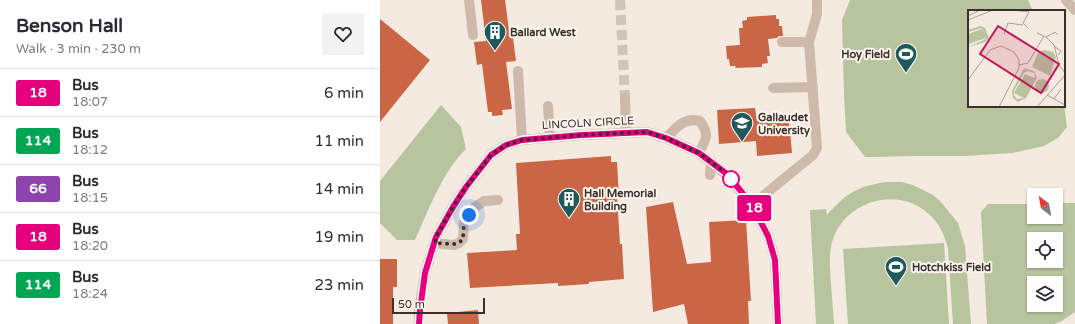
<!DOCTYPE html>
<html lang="en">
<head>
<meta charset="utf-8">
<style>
  :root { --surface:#fff; --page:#f2f2f3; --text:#2b2b33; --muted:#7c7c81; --line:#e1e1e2 }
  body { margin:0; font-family:"Varela Round",sans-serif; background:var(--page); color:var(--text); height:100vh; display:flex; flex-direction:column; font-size:15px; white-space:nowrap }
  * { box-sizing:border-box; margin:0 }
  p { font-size:13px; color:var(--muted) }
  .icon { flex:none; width:22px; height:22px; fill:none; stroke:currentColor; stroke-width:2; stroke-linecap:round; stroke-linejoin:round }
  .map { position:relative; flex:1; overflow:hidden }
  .side { display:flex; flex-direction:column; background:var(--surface); width:380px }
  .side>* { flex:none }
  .badge { padding:0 8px; border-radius:3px; font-size:14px; line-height:26px }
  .needle { width:26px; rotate:328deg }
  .fabs { position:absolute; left:647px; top:188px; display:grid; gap:8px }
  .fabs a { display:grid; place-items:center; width:36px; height:36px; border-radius:0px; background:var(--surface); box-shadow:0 1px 3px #0004; font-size:20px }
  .scale { position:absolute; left:12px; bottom:10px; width:93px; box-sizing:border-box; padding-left:4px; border:2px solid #3a2f2a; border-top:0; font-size:11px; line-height:14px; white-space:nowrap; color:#3a2f2a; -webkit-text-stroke:3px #fbf4ec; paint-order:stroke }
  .you { position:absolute; width:20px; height:20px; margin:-10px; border:3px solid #fff; border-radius:50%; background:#1a73e8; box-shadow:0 0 0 6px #1a73e833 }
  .map>.badge { position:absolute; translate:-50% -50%; box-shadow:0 0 0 2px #fff }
  .round { display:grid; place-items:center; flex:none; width:42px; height:42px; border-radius:0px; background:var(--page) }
  .summary { display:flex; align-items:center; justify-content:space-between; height:68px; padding:0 16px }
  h1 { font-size:19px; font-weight:700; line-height:30px }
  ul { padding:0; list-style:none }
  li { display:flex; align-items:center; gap:12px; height:48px; padding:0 16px; border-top:1px solid var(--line) }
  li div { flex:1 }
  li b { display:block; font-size:15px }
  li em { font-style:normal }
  li .badge { min-width:44px; font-weight:700; text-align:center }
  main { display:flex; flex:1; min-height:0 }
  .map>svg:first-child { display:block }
  .grass { fill:#b7c49e; fill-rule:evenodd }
  .building { fill:#ca6646 }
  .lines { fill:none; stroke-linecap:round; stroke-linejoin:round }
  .minor-tunnel { stroke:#cfc5bb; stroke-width:10; stroke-dasharray:10 5; stroke-linecap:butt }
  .minor { stroke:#cdbaaa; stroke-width:10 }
  .line-casing { stroke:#fff; stroke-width:9 }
  .line { stroke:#e6007e; stroke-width:6 }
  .walk { stroke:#3a2f2a; stroke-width:4; stroke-dasharray:0 7.2 }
  .stop-dot { fill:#fff; stroke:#e6007e; stroke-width:2 }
  .labels { text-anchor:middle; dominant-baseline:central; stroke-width:4; stroke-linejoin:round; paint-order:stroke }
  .poi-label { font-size:11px; font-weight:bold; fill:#3a2f2a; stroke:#fbf4ec; text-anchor:start }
  .street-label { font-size:11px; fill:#3a2f2a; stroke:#fbf4ec }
  .inset-road { fill:none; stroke:#aa9f97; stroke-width:1 }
  .view { fill:#c2185b; fill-opacity:0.15; stroke:#c2185b; stroke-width:2 }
  .inset-edge { fill:none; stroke:#3a2f2a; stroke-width:2 }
</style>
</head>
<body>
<main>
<section class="side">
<div class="summary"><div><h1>Benson Hall</h1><p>Walk · 3 min · 230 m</p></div><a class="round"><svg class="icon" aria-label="heart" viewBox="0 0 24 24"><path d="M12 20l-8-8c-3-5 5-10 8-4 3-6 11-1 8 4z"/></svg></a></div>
<ul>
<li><span class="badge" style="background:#e6007e;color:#fff">18</span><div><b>Bus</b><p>18:07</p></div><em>6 min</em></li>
<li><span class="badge" style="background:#00a651;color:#fff">114</span><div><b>Bus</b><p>18:12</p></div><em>11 min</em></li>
<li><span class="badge" style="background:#8e44ad;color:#fff">66</span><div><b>Bus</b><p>18:15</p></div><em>14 min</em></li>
<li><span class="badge" style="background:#e6007e;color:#fff">18</span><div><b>Bus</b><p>18:20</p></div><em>19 min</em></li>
<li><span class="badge" style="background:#00a651;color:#fff">114</span><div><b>Bus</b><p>18:24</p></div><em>23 min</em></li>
</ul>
</section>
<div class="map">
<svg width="695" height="324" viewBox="0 0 695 324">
  <rect width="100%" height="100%" fill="#f4eadf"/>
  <path class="grass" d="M470,0H648L653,11H589V106H684V105L687,127L678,138L664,146L632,153L585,156H535L493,157H485L466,132L464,95L462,20Z
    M61,105L81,127L86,149C63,171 48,211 35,240H17L0,223V181Z
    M506,182H522L533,185L553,195L561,202L578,223L585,246L591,324H573L568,248C565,237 561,227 553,218C524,186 471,197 454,236C448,251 450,269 451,284C452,298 453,311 454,324H436L430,210L446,209L447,215C466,193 478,186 506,182Z
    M676,203H695V312L680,322L674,324H607L601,212L608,204H654V217H676ZM654,239H676V261H654ZM654,283H676V305H654Z
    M564,243L569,324H468L463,249Z"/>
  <path class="building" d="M101,0H125L130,38H133L136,61L126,62L132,109L122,110L123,115L112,116V112H108L102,64L97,65L94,42L106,41Z
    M396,15V19H399V26H402L403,36H399L397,38L388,39L390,56H387L388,63L382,64V67L355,68L356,66H350L349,59H347L346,46L360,45L359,28H363L362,21L367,20V17Z
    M0,19L50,60L0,122Z
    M375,108L377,121L409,119L412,153L377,156L376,141L339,144L337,110Z
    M231,156V162H237L239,197H237L240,244H242L244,279L209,282V284L178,286V283L90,288L87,253L137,250L136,234H140L136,163Z
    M293,202L307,264L331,262L329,222L366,220L371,301H368L369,324H308L304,304L273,312L266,207Z
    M0,259H17V287H13V324H0Z
    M98,310L99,324H68L67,313Z"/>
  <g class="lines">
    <path class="minor-tunnel" d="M240,0L245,98"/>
    <path class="minor" d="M89,0L93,35
      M686,0L695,10
      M402,42H429
      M138,71L142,140
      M393,88L433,87
      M245,98L246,133
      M168,106L170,137
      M286,138C297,127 304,117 320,121C330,135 326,139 319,153
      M330,175L331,162
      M372,205L433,155L437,148L429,42L437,14V0
      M55,243L74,245L79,243L83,239L84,223L95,207L104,201L118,200
      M39,324V310L45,273L56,237L73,207L86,187L111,155L126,145L142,140L202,135L267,132L286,138L319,153L347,175L372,205L388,236L395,259L398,324"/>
  </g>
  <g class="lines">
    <g class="line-casing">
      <path id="line" d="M39,324L40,310L45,273L56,237L73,207L86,187L111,155L126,145L142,140L202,135L267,132L286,138L319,153L347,174L372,205L388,236L395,260L398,324"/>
    </g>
    <use href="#line" class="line"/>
    <path class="walk" d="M89,215L84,223L83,239L79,243L74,244L55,243L56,237L73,207L86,187L111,155L126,145L142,140L202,135L267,132L286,138L319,153L347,174L351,179"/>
  </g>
  <defs>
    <g id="building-pin" transform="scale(1.15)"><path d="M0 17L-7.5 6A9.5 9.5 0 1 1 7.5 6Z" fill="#1d595d" stroke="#fbf4ec"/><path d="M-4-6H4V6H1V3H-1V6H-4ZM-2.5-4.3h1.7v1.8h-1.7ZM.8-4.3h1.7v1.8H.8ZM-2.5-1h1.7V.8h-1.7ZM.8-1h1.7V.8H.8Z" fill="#fff"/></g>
    <g id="stadium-pin" transform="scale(1.15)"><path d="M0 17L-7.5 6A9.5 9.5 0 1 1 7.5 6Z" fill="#1d595d" stroke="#fbf4ec"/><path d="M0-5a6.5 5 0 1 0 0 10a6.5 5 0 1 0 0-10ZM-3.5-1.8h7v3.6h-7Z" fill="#fff"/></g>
    <g id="university-pin" transform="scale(1.15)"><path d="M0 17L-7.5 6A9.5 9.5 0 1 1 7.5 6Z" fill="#1d595d" stroke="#fbf4ec"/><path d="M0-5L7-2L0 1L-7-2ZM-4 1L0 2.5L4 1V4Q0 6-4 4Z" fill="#fff"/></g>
  </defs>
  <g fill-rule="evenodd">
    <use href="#building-pin" x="115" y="32"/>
    <use href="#stadium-pin" x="526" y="54"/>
    <use href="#university-pin" x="362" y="123"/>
    <use href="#building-pin" x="189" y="199"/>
    <use href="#stadium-pin" x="516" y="267"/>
  </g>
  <circle class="stop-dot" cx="351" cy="179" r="8"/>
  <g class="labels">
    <g class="poi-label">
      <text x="130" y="32">Ballard West</text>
      <text x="510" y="54" text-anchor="end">Hoy Field</text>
      <text x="378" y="117">Gallaudet<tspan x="378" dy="13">University</tspan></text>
      <text x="204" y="193">Hall Memorial<tspan x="204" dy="13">Building</tspan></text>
      <text x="532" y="267">Hotchkiss Field</text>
    </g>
    <g class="street-label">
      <text transform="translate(208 123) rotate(-3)">LINCOLN CIRCLE</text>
    </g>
  </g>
  <g transform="translate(588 10)">
    <rect width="97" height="97" fill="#f4eadf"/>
    <path d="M13,16L17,18L21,28L17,32L0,37L18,29L14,18L0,22V20ZM14,19L18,28L0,34V24ZM76,40L85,42L88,47L82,66L64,57L70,43ZM56,58L66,61L69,68L58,88L50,92L45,88L44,81ZM60,61L66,63L67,68L57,64L46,83L56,88L49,89L46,85V81L56,63ZM67 76a7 7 0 1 1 14 0a7 7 0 1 1-14 0Z" fill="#b7c49e" fill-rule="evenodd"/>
    <path class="inset-road" d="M45,0L61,2L55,13L60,18M0,6L12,0M0,10L25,0M69,23L78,27L86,35L91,55L97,63M36,24L40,13L55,15M78,27L87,22L90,25M87,37L93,41L90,45M51,55L60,53L76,26M0,70L22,40L33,36L46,42L51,50V58L31,97M79,85L97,95M86,89L93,79M69,97L97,65"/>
    <path class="view" d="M30,16L91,54L73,83L12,44Z"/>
    <rect width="97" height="97" class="inset-edge"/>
  </g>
</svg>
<div class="fabs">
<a><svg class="needle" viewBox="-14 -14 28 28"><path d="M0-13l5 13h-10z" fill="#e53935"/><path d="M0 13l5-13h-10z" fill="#7c7c81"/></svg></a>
<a><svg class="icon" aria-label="locate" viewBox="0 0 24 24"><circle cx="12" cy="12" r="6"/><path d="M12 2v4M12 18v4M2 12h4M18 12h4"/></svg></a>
<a><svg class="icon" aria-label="layers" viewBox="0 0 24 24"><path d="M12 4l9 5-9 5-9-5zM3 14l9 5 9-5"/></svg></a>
</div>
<div class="scale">50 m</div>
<div class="you" style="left:89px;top:215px"></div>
<b class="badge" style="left:374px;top:208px;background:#e6007e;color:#fff">18</b>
</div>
</main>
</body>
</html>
